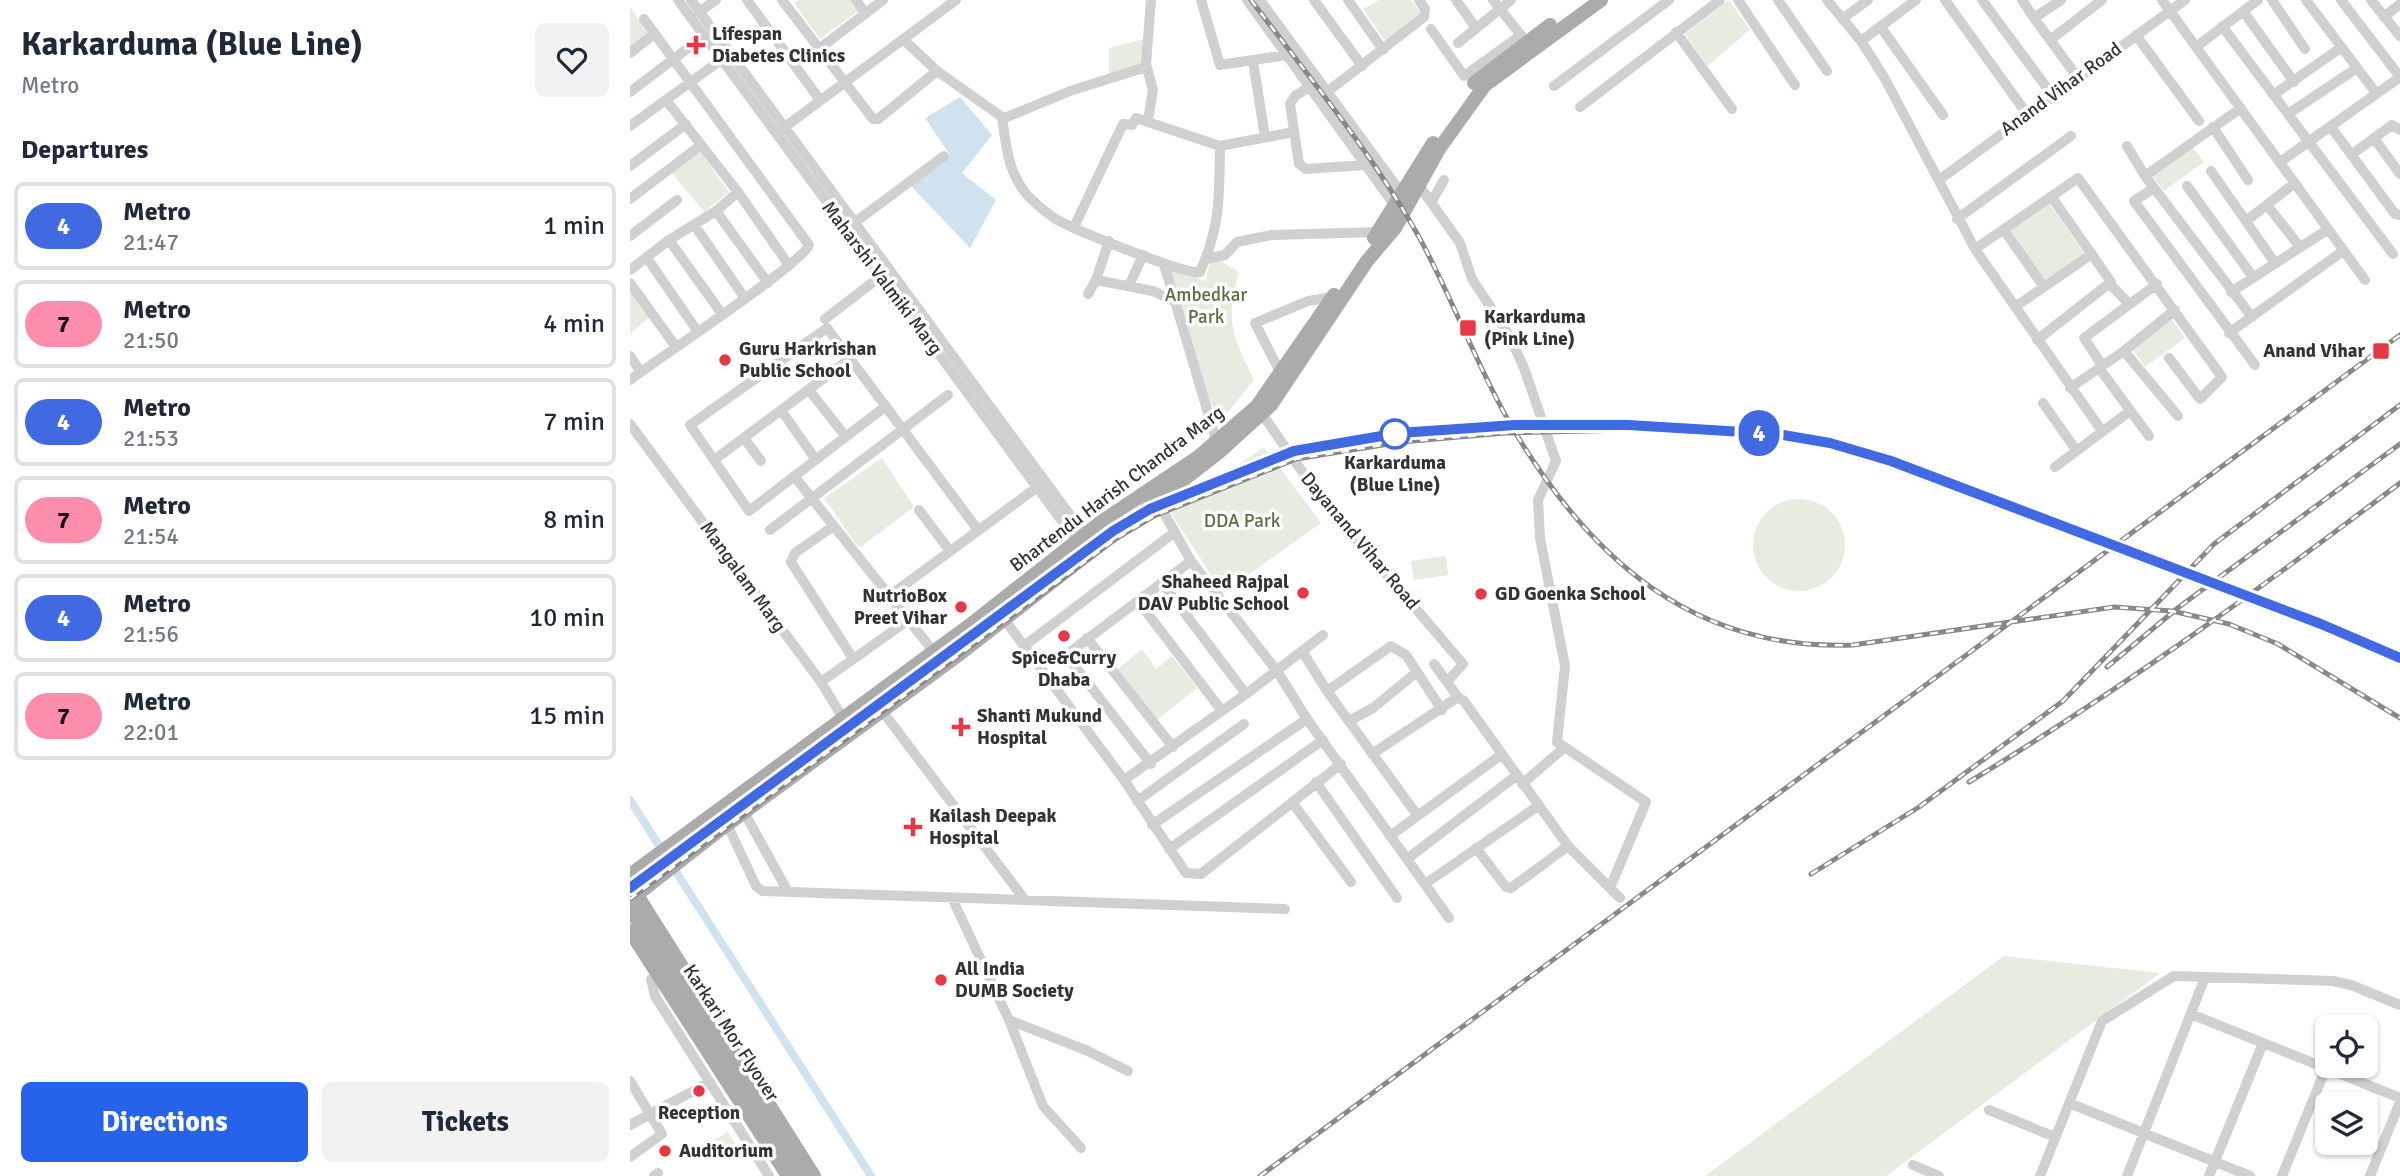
<!DOCTYPE html>
<html lang="en">
<head>
<meta charset="utf-8">
<style>
  :root { --surface:#fff; --page:#f2f2f3; --text:#1f2937; --muted:#747a83; --line:#e0e1e3; --accent:#2563eb }
  body { margin:0; font-family:Signika,sans-serif; background:var(--page); color:var(--text); height:100vh; display:flex; flex-direction:column; font-size:26px; white-space:nowrap }
  * { box-sizing:border-box; margin:0 }
  p { font-size:23px; color:var(--muted) }
  .icon { flex:none; width:38px; height:38px; fill:none; stroke:currentColor; stroke-width:2; stroke-linecap:round; stroke-linejoin:round }
  .map { position:relative; flex:1; overflow:hidden }
  .side { display:flex; flex-direction:column; background:var(--surface); width:630px }
  .side>* { flex:none }
  .badge { padding:0 14px; border-radius:23px; font-size:24px; line-height:46px }
  .tools { position:absolute; left:1685px; top:1015px; display:grid; gap:14px }
  .tools a { display:grid; place-items:center; width:63px; height:63px; border-radius:10px; background:var(--surface); box-shadow:0 2px 5px #0004; font-size:35px }
  .map>.badge { position:absolute; translate:-50% -50%; box-shadow:0 0 0 4px #fff }
  h2 { padding:0 21px; font-size:26px; line-height:63px }
  .round { display:grid; place-items:center; flex:none; width:74px; height:74px; border-radius:10px; background:var(--page) }
  .head { display:flex; align-items:center; justify-content:space-between; height:119px; padding:0 21px }
  h1 { font-size:33px; font-weight:700; line-height:52px }
  .primary-button { display:flex; gap:14px; margin-top:auto; padding:14px 21px }
  .primary-button a { flex:1; height:80px; border-radius:10px; background:var(--accent); color:#fff; font-size:28px; font-weight:700; line-height:80px; text-align:center }
  .primary-button a+a { background:var(--page); color:var(--text) }
  ul { padding:0; list-style:none }
  li { display:flex; align-items:center; gap:21px; height:88px; margin:0 14px 10px; padding:0 7px; border:4px solid var(--line); border-radius:10px }
  li div { flex:1 }
  li b { display:block; font-size:26px }
  li em { font-style:normal }
  li .badge { min-width:77px; font-weight:700; text-align:center }
  main { display:flex; flex:1; min-height:0 }
  .map>svg:first-child { display:block }
  .green { fill:#e6ecdf }
  .water { fill:#cfe2ee }
  .lines { fill:none; stroke-linecap:round; stroke-linejoin:round }
  .canal { stroke:#cfe2ee; stroke-width:8 }
  .minor { stroke:#d0d0d0; stroke-width:10 }
  .major { stroke:#ababab; stroke-width:14 }
  .rail-casing { stroke:#888; stroke-width:5 }
  .rail { stroke:#fff; stroke-width:2.5; stroke-dasharray:8; stroke-linecap:butt }
  .line-casing { stroke:#fff; stroke-width:16 }
  .line { stroke:#4169e1; stroke-width:10 }
  .poi-dot { fill:#e63946; stroke:#fff; stroke-width:2.5 }
  .stop-dot { fill:#fff; stroke:#4169e1; stroke-width:3.5 }
  .labels { text-anchor:middle; dominant-baseline:central; stroke-width:7; stroke-linejoin:round; paint-order:stroke }
  .poi-label { font-size:19px; font-weight:bold; fill:#333; stroke:#fff; text-anchor:start }
  .street-label { font-size:19px; fill:#333; stroke:#fff }
  .park-label { font-size:19px; fill:#56703f; stroke:#fff }
  .stop-label { font-size:19px; font-weight:bold; fill:#333; stroke:#fff }
</style>
</head>
<body>
<main>
<section class="side">
<div class="head"><div><h1>Karkarduma (Blue Line)</h1><p>Metro</p></div><a class="round"><svg class="icon" aria-label="heart" viewBox="0 0 24 24"><path d="M12 20l-8-8c-3-5 5-10 8-4 3-6 11-1 8 4z"/></svg></a></div>
<h2>Departures</h2>
<ul>
<li><span class="badge" style="background:#4169e1;color:#fff">4</span><div><b>Metro</b><p>21:47</p></div><em>1 min</em></li>
<li><span class="badge" style="background:#fc8eac;color:#111">7</span><div><b>Metro</b><p>21:50</p></div><em>4 min</em></li>
<li><span class="badge" style="background:#4169e1;color:#fff">4</span><div><b>Metro</b><p>21:53</p></div><em>7 min</em></li>
<li><span class="badge" style="background:#fc8eac;color:#111">7</span><div><b>Metro</b><p>21:54</p></div><em>8 min</em></li>
<li><span class="badge" style="background:#4169e1;color:#fff">4</span><div><b>Metro</b><p>21:56</p></div><em>10 min</em></li>
<li><span class="badge" style="background:#fc8eac;color:#111">7</span><div><b>Metro</b><p>22:01</p></div><em>15 min</em></li>
</ul>
<div class="primary-button"><a>Directions</a><a>Tickets</a></div>
</section>
<div class="map">
<svg width="1770" height="1176" viewBox="0 0 1770 1176">
  <rect width="100%" height="100%" fill="#fff"/>
  <path class="green" d="M169,0H220L228,11L190,39L164,3Z
    M749,0H781L793,15L755,41L733,9Z
    M1099,0L1120,30L1077,66L1055,34Z
    M0,7L19,35L0,51Z
    M514,39L513,72L479,79V48Z
    M1561,145L1574,162L1534,191L1521,174Z
    M70,151L99,192L74,212L42,173Z
    M1418,201L1456,256L1417,283L1379,228Z
    M582,256L609,272C595,323 602,334 624,380L590,422L576,391L540,270L543,268L575,281Z
    M0,284L23,314L0,334Z
    M1541,318L1555,338L1515,367L1500,346Z
    M634,447L691,523L593,593L541,513Z
    M252,458L284,507L229,548L194,498Z
    M1123 545a46 46 0 1 1 92 0a46 46 0 1 1-92 0Z
    M816,556L818,575L784,580L781,561Z
    M512,649L526,669L542,656L567,688L527,720L488,669Z
    M1374,956L1530,973L1256,1176H1075Z
    M98,1132L107,1146L86,1158L77,1144Z"/>
  <path class="water" d="M330,97L362,135L332,173L366,200L340,248L280,185L320,155L295,118Z"/>
  <g class="lines">
    <path class="canal" d="M0,800L241,1176"/>
    <path class="minor" d="M48,0L451,547
      M61,0L465,549
      M117,0L190,100
      M152,0L243,119H248L307,71
      M226,0L235,13
      M571,0L590,65L656,55
      M617,0L768,210
      M630,0L775,198
      M684,0L732,66
      M718,0L753,50
      M826,0L846,28
      M863,0L894,39
      M1108,0L1165,85
      M1148,0L1197,71
      M1197,0L1231,41L1254,77L1345,249
      M1315,0L1397,114
      M1352,0L1423,96
      M1392,0L1404,18L1431,0
      M1532,0L1735,280
      M1642,0L1675,49
      M1676,0L1746,93
      M1711,0L1770,77
      M1741,0L1770,36
      M1613,11L1664,82
      M69,12L86,0
      M1754,17L1770,4
      M1404,18L1448,78
      M1212,19L1238,0
      M1250,26L1313,115
      M1592,26L1763,254
      M801,29L834,76L891,35
      M1046,32L1102,109
      M1506,35L1569,121
      M273,39L307,71L372,117H377L440,91L513,68L516,64L521,0
      M1420,40L1472,0
      M1231,41L1286,0
      M828,43L881,0
      M1566,47L1628,0
      M189,49L253,0
      M0,53L24,34
      M623,61L635,137
      M516,64L523,90L518,120
      M924,86L1039,0
      M679,87L665,96L660,104L669,164L676,169L736,165
      M0,92L74,36
      M697,92L794,17L795,9L789,0
      M1643,95L1712,47
      M36,100L108,192L158,264
      M950,107L1090,0
      M1658,114L1727,68
      M372,117C376,146 378,174 399,197C406,204 416,212 424,218C440,228 557,276 570,272C591,224 589,197 590,146L664,132
      M0,126L91,60
      M1583,127L1618,180
      M1701,127L1765,214L1770,215
      M148,132L326,0
      M1744,138L1770,174
      M1497,146L1515,176L1622,317
      M1721,155L1762,125L1770,130
      M1650,162L1770,77
      M0,166L56,124
      M1581,171L1645,263
      M1515,176L1611,108
      M1309,180L1555,0
      M786,181L830,243L842,279L879,335L894,368L926,461L908,500L910,538L935,666L927,742L1016,802L980,888L990,898
      M1557,186L1623,277
      M1524,188L1504,201L1625,365
      M0,199L71,145
      M802,201L814,180
      M1637,205L1670,247
      M86,211L138,283
      M1327,219L1441,136
      M1616,221L1665,183
      M224,223L314,156
      M65,226L114,297
      M444,227L493,124L502,125L506,118L590,146
      M1374,230L1414,287
      M0,236L47,200
      M39,240L92,314
      M479,241L466,280L523,291L544,301
      M17,258L68,332
      M575,259L595,255L607,242L642,235L749,232
      M534,264L586,440
      M0,270L39,240L86,211L108,192
      M0,283L46,347
      M1480,284L1499,304
      M499,286L513,255
      M1601,292L1697,230
      M458,294L466,280
      M1385,307L1462,254
      M195,319L251,276
      M1599,333L1713,251
      M1407,340L1481,282L1421,196
      M1494,351L1548,416
      M0,356L11,372
      M1472,365L1454,338L1527,284
      M1469,368L1519,436
      M651,374L625,323L678,301L702,297
      M0,380C26,360 173,263 179,245L14,19
      M1440,388L1494,351L1545,310
      M179,390L216,437
      M1413,403L1446,450
      M256,406L119,511L60,425L197,328L348,530
      M628,408L687,493L833,664L817,682
      M151,410L186,460
      M0,424L191,682L217,725
      M1472,431L1345,249L1448,178L1592,377L1570,399L1539,358
      M114,438L131,461
      M84,460L221,358
      M1425,467L1500,411
      M164,476L304,652
      M525,497L561,561L647,671L677,719L819,918
      M289,510L320,551
      M202,527L165,553L161,562L222,657
      M140,530L318,395
      M532,583L616,694
      M258,597L406,488
      M508,601L592,711
      M374,619L494,780L556,873L571,874L711,764
      M457,638L543,747
      M394,646L545,532
      M672,651L697,691L787,815
      M804,664L828,697
      M191,682L277,621
      M697,691L761,646L776,655L812,710
      M253,712L395,900
      M719,721L743,708L787,672
      M742,754L828,697L834,701L938,846L980,888
      M521,764L436,655L561,561
      M494,780L616,694L693,635
      M686,782L767,898
      M892,784L935,747
      M507,801L614,724
      M662,802L721,882
      M114,812L158,892
      M97,824L126,886L132,891L655,909
      M522,825L677,719
      M760,836L871,755
      M846,848L876,887L881,888L938,846
      M539,849L693,740
      M777,859L886,776
      M795,884L908,806
      M322,898L379,1020L413,1106L451,1148
      M21,979L25,996L139,1176
      M1561,1014L1770,1098
      M379,1020L458,1051L498,1071
      M0,1081L32,1134L0,1157
      M1439,1103L1620,1176
      M1359,1110L1425,1137
      M0,1125L80,1082
      M1283,1165L1309,1176
      M24,1176L28,1173
      M1410,1176L1472,1021L1544,976L1703,981L1721,985L1770,1005
      M1497,1176L1574,980
      M1579,1176L1633,1043
      M1652,1176L1696,1068
      M1740,1176L1770,1102"/>
    <path class="major" d="M844,83L920,25
      M744,238L803,143
      M0,875L340,625L471,522L568,457L627,406L704,295
      M0,884L184,1176
      M0,900L91,829L331,653L588,453L641,405L737,261L765,228L809,149L855,85L971,0
      M0,909L171,1176
      M0,931L158,1176"/>
    <g class="rail-casing">
      <path id="rail" d="M621,0C679,77 742,153 789,237C823,299 847,367 882,427C960,559 1063,651 1223,645L1484,607L1542,611L1599,624L1648,644L1770,718
        M1477,667L1549,607L1770,444
        M1339,782C1489,691 1630,589 1770,483
        M1181,874L1289,807L1433,701L1584,544L1770,405
        M0,899L487,538L524,516L666,459L771,442L875,433L998,430L1146,439L1198,447L1259,466L1687,628L1770,663
        M630,1176L1770,335"/>
    </g>
    <use href="#rail" class="rail"/>
  </g>
  <g class="lines">
    <g class="line-casing">
      <path id="line" d="M0,888L483,531L520,509L664,451L769,433L885,425H998L1147,434L1200,443L1261,461L1691,624L1770,658"/>
    </g>
    <use href="#line" class="line"/>
  </g>
  <g class="poi-dot">
    <path d="M62.5 34.5h7v7h7v7h-7v7h-7v-7h-7v-7h7z"/>
    <rect x="829" y="319" width="18" height="18" rx="3.5"/>
    <rect x="1742" y="342" width="18" height="18" rx="3.5"/>
    <circle cx="95" cy="360" r="7"/>
    <circle cx="673" cy="593" r="7"/>
    <circle cx="851" cy="594" r="7"/>
    <circle cx="331" cy="607" r="7"/>
    <circle cx="434" cy="636" r="7"/>
    <path d="M327.5 716.5h7v7h7v7h-7v7h-7v-7h-7v-7h7z"/>
    <path d="M279.5 816.5h7v7h7v7h-7v7h-7v-7h-7v-7h7z"/>
    <circle cx="311" cy="980" r="7"/>
    <circle cx="69" cy="1091" r="7"/>
    <circle cx="35" cy="1151" r="7"/>
  </g>
  <circle class="stop-dot" cx="765" cy="434" r="14"/>
  <g class="labels">
    <g class="poi-label">
      <text x="82" y="34">Lifespan<tspan x="82" dy="22">Diabetes Clinics</tspan></text>
      <text x="854" y="317">Karkarduma<tspan x="854" dy="22">(Pink Line)</tspan></text>
      <text x="109" y="349">Guru Harkrishan<tspan x="109" dy="22">Public School</tspan></text>
      <text x="1735" y="351" text-anchor="end">Anand Vihar</text>
      <text x="659" y="582" text-anchor="end">Shaheed Rajpal<tspan x="659" dy="22">DAV Public School</tspan></text>
      <text x="865" y="594">GD Goenka School</text>
      <text x="317" y="596" text-anchor="end">NutrioBox<tspan x="317" dy="22">Preet Vihar</tspan></text>
      <text x="434" y="658" text-anchor="middle">Spice&amp;Curry<tspan x="434" dy="22">Dhaba</tspan></text>
      <text x="347" y="716">Shanti Mukund<tspan x="347" dy="22">Hospital</tspan></text>
      <text x="299" y="816">Kailash Deepak<tspan x="299" dy="22">Hospital</tspan></text>
      <text x="325" y="969">All India<tspan x="325" dy="22">DUMB Society</tspan></text>
      <text x="69" y="1113" text-anchor="middle">Reception</text>
      <text x="49" y="1151">Auditorium</text>
    </g>
    <g class="street-label">
      <text transform="translate(1431 89) rotate(-36)">Anand Vihar Road</text>
      <text transform="translate(252 278) rotate(53)">Maharshi Valmiki Marg</text>
      <text transform="translate(487 489) rotate(-37)">Bhartendu Harish Chandra Marg</text>
      <text transform="translate(730 541) rotate(50)">Dayanand Vihar Road</text>
      <text transform="translate(113 577) rotate(54)">Mangalam Marg</text>
      <text transform="translate(101 1033) rotate(57)">Karkari Mor Flyover</text>
    </g>
    <g class="park-label">
      <text x="576" y="295">Ambedkar<tspan x="576" dy="22">Park</tspan></text>
      <text x="612" y="521">DDA Park</text>
    </g>
    <g class="stop-label">
      <text x="765" y="463">Karkarduma<tspan x="765" dy="22">(Blue Line)</tspan></text>
    </g>
  </g>
</svg>
<div class="tools">
<a><svg class="icon" aria-label="locate" viewBox="0 0 24 24"><circle cx="12" cy="12" r="6"/><path d="M12 2v4M12 18v4M2 12h4M18 12h4"/></svg></a>
<a><svg class="icon" aria-label="layers" viewBox="0 0 24 24"><path d="M12 4l9 5-9 5-9-5zM3 14l9 5 9-5"/></svg></a>
</div>
<b class="badge" style="left:1129px;top:433px;background:#4169e1;color:#fff">4</b>
</div>
</main>
</body>
</html>
